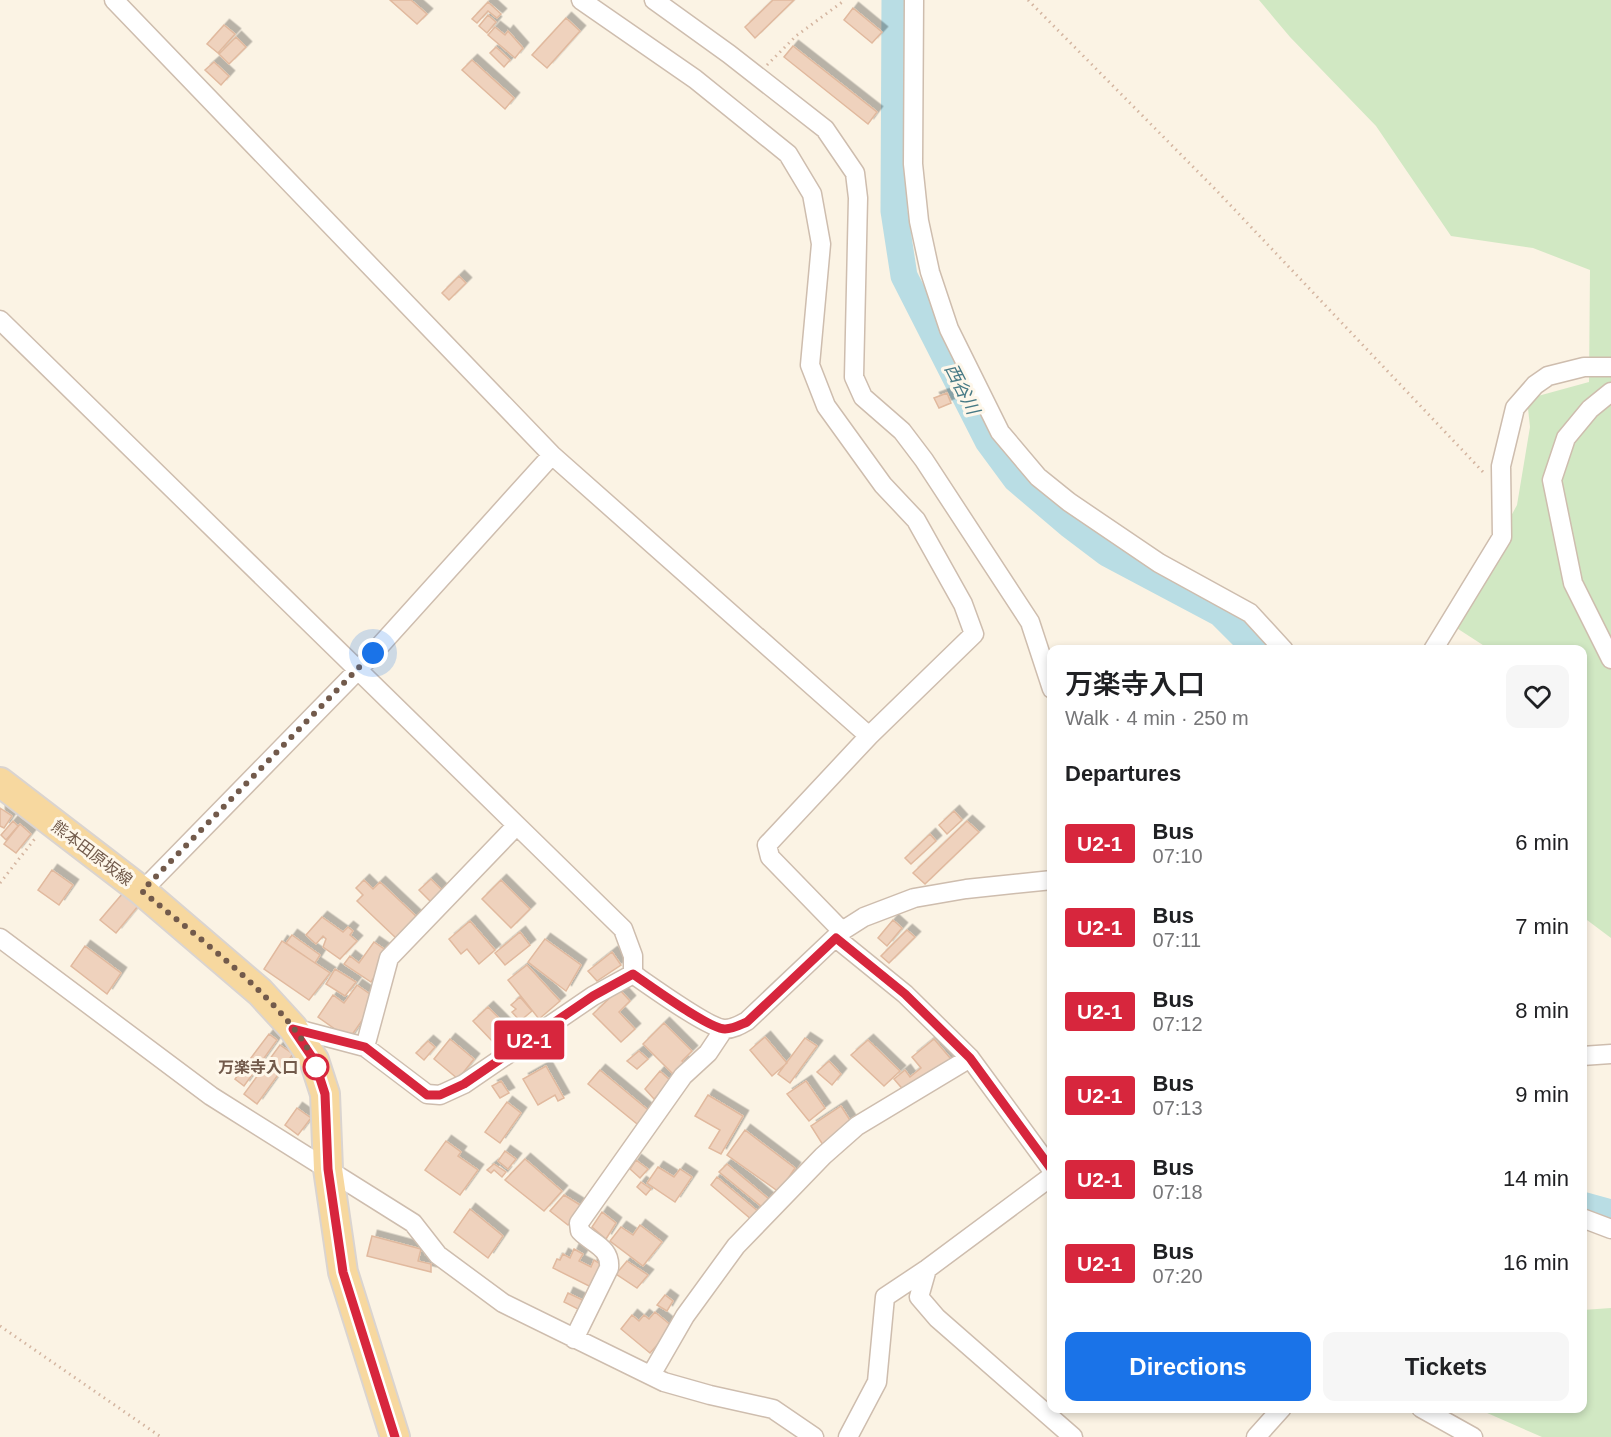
<!DOCTYPE html>
<html lang="en">
<head>
<meta charset="utf-8">
<style>
  :root { --surface:#fff; --page:#f6f6f6; --text:#202124; --muted:#757577; --accent:#1a73e8 }
  body { margin:0; font-family:Helvetica,"Noto Sans JP",sans-serif; background:var(--page); color:var(--text); height:100vh; display:flex; flex-direction:column; font-size:22px; white-space:nowrap }
  * { box-sizing:border-box; margin:0 }
  p { font-size:20px; color:var(--muted) }
  .icon { flex:none; width:33px; height:33px; fill:none; stroke:currentColor; stroke-width:2; stroke-linecap:round; stroke-linejoin:round }
  .map { position:relative; flex:1; overflow:hidden }
  .sheet { position:absolute; left:1047px; top:645px; width:540px; height:768px; display:flex; flex-direction:column; background:var(--surface); border-radius:12px; box-shadow:0 3px 9px #0003 }
  .sheet>* { flex:none }
  .badge { padding:0 12px; border-radius:4px; font-size:21px; line-height:39px }
  .you { position:absolute; width:30px; height:30px; margin:-15px; border:4px solid #fff; border-radius:50%; background:#1a73e8; box-shadow:0 0 0 9px #1a73e833 }
  .map>.badge { position:absolute; translate:-50% -50%; box-shadow:0 0 0 3px #fff }
  h2 { padding:0 18px; font-size:22px; line-height:54px }
  .round { display:grid; place-items:center; flex:none; width:63px; height:63px; border-radius:12px; background:var(--page) }
  .summary { display:flex; align-items:center; justify-content:space-between; height:102px; padding:0 18px }
  h1 { font-size:28px; font-weight:600; line-height:45px }
  .action { display:flex; gap:12px; margin-top:auto; padding:12px 18px }
  .action a { flex:1; height:69px; border-radius:12px; background:var(--accent); color:#fff; font-size:24px; font-weight:600; line-height:69px; text-align:center }
  .action a+a { background:var(--page); color:var(--text) }
  ul { padding:0; list-style:none }
  li { display:flex; align-items:center; gap:18px; height:84px; padding:0 18px }
  li div { flex:1 }
  li b { display:block; font-size:22px }
  li em { font-style:normal }
  li .badge { min-width:66px; font-weight:700; text-align:center }
  .map>svg:first-child { display:block }
  .green { fill:#d1e8c3 }
  .lines { fill:none; stroke-linecap:round; stroke-linejoin:round }
  .river { stroke:#b9dde4; stroke-width:27 }
  .building { fill:#efd2bd; stroke:#e1b99e; stroke-width:1.5; filter:url(#shadow) }
  .minor-casing { stroke:#cebdae; stroke-width:21 }
  .primary-casing { stroke:#dad4d0; stroke-width:32 }
  .path { stroke:#d4b5a0; stroke-width:3; stroke-dasharray:1.5 4.5; stroke-linecap:butt }
  .minor { stroke:#fff; stroke-width:18 }
  .primary { stroke:#f7d89f; stroke-width:28 }
  .line-casing { stroke:#fff; stroke-width:14 }
  .line { stroke:#d7263d; stroke-width:9 }
  .walk { stroke:#725a4b; stroke-width:6; stroke-dasharray:0 10.8 }
  .stop-dot { fill:#fff; stroke:#d7263d; stroke-width:3 }
  .labels { text-anchor:middle; dominant-baseline:central; stroke-width:6; stroke-linejoin:round; paint-order:stroke }
  .street-label { font-size:16px; fill:#725a4b; stroke:#fef7ea }
  .stop-label { font-size:16px; font-weight:bold; fill:#725a4b; stroke:#fef7ea; text-anchor:end }
  .water-label { font-size:18px; font-style:italic; fill:#467985; stroke:#fef7ea }
</style>
</head>
<body>
<div class="map">
<svg width="1611" height="1437" viewBox="0 0 1611 1437">
  <defs>
    <filter id="shadow"><feDropShadow dx="5.5" dy="-5.5" stdDeviation="0" flood-color="#0004"/></filter>
  </defs>
  <rect width="100%" height="100%" fill="#fbf3e4"/>
  <path class="green" d="M1259,0H1611V938L1583,917L1582,650L1489,649L1452,625L1517,505L1530,427L1527,399L1589,382L1590,270L1533,248L1451,236L1376,126L1290,37Z
    M1611,1308V1437H1542L1478,1409L1582,1408L1583,1310Z"/>
  <g class="lines">
    <path class="river" d="M895,0L894,211L904,276L988,441L1016,479L1070,525L1107,553L1220,613L1257,650
      M1582,1205L1611,1213"/>
  </g>
  <path class="building" d="M390,0H411L427,14L417,24Z
    M773,0H794L755,38L745,27Z
    M488,2L501,14L497,18L488,11L477,23L472,19Z
    M853,8L882,32L872,43L844,20Z
    M488,15L496,22L487,33L479,26Z
    M566,18L580,31L547,68L532,55Z
    M224,25L235,34L218,53L207,44Z
    M495,27L505,35L508,31L523,48L515,58L488,35Z
    M236,37L246,47L229,64L219,54Z
    M793,46L877,112L868,124L784,57Z
    M496,47L510,60L504,67L490,53Z
    M472,60L514,98L505,109L462,70Z
    M214,62L229,76L221,85L205,70Z
    M459,276L466,283L449,300L442,293Z
    M947,393L951,403L939,408L934,398Z
    M0,808L12,816L4,828L0,826Z
    M954,811L962,820L947,834L939,825Z
    M13,821L18,826L6,840L1,835Z
    M967,821L979,832L925,884L913,873Z
    M20,824L31,834L16,853L4,844Z
    M930,834L936,841L911,864L905,858Z
    M52,870L73,885L59,905L38,890Z
    M431,879L447,895L435,906L419,890Z
    M364,880L373,889L380,882L418,918L397,939L357,901L363,895L356,888Z
    M501,880L530,909L511,928L482,899Z
    M123,893L138,906L116,933L100,920Z
    M322,917L343,932L348,927L353,931L350,935L357,941L340,959L323,947L326,939L323,936L316,944L306,935Z
    M893,920L902,928L887,946L878,938Z
    M470,921L495,950L479,964L467,949L461,954L449,939Z
    M907,930L915,937L889,963L881,956Z
    M520,932L530,945L505,965L495,953Z
    M292,935L320,955L315,963L286,943Z
    M545,939L581,965L566,991L528,962Z
    M282,941L330,973L309,1000L264,969Z
    M374,942L390,953L371,982L344,964L350,956L359,963Z
    M85,946L121,973L107,994L71,966Z
    M612,952L621,965L597,981L588,971Z
    M527,965L560,1001L539,1019L508,980Z
    M335,969L356,982L345,996L326,984Z
    M357,985L377,999L349,1039L318,1017L333,995L344,1003Z
    M619,989L630,1001L619,1012L635,1029L621,1042L593,1014Z
    M520,997L532,1011L520,1021L512,1012L516,1009L511,1005Z
    M488,1007L510,1029L495,1044L473,1021Z
    M664,1023L692,1051L682,1061L688,1066L676,1077L643,1044Z
    M269,1034L277,1040L244,1086L235,1079Z
    M765,1037L787,1063L772,1076L750,1050Z
    M805,1038L817,1046L790,1083L778,1074Z
    M450,1039L474,1059L458,1079L434,1059Z
    M934,1039L956,1065L912,1100L894,1079L905,1070L910,1077L921,1068L912,1057Z
    M868,1040L900,1071L884,1086L851,1055Z
    M428,1041L435,1047L424,1060L416,1053Z
    M280,1045L293,1054L257,1104L244,1094Z
    M639,1051L648,1059L637,1069L627,1061Z
    M829,1061L841,1074L832,1085L817,1072Z
    M546,1066L564,1098L558,1101L555,1095L538,1105L523,1079Z
    M600,1070L653,1114L642,1128L588,1084Z
    M660,1071L672,1082L654,1099L645,1089Z
    M501,1081L509,1093L500,1098L492,1086Z
    M806,1081L825,1108L809,1121L787,1094Z
    M708,1095L743,1116L721,1154L709,1148L720,1130L695,1116Z
    M507,1102L521,1113L500,1143L485,1132Z
    M841,1106L853,1125L823,1145L811,1126Z
    M297,1108L311,1118L298,1135L285,1125Z
    M745,1130L795,1168L779,1192L727,1155Z
    M446,1141L461,1152L458,1156L478,1170L460,1195L425,1170Z
    M505,1151L516,1159L508,1169L498,1161Z
    M525,1159L562,1191L544,1211L505,1180Z
    M636,1160L648,1169L640,1178L630,1169Z
    M494,1164L506,1172L502,1177L494,1170L491,1173L487,1170Z
    M727,1164L769,1199L762,1207L719,1172Z
    M658,1167L674,1177L680,1169L692,1177L675,1202L647,1183Z
    M717,1177L759,1212L752,1220L711,1185Z
    M641,1182L651,1189L646,1195L637,1187Z
    M564,1195L585,1208L568,1225L550,1211Z
    M470,1209L503,1236L488,1258L454,1232Z
    M602,1212L616,1223L606,1239L592,1227Z
    M640,1225L662,1242L643,1266L610,1241L621,1227L633,1235Z
    M372,1236L421,1249L418,1261L431,1264V1272L367,1256Z
    M574,1249L583,1254L579,1261L591,1267L594,1260L604,1266L593,1288L553,1268L557,1259L560,1260L563,1254L570,1258Z
    M627,1261L648,1275L637,1288L616,1274Z
    M568,1293L589,1303L579,1325L572,1322L578,1309L564,1302Z
    M665,1295L673,1301L667,1311L657,1305Z
    M655,1312L673,1327L650,1353L621,1329L632,1315L639,1321L644,1315L649,1319Z"/>
  <g class="lines">
    <g class="minor-casing">
      <path id="minor" d="M114,0L552,455L869,736
        M581,0L695,79L788,154L812,194L821,244L810,365L826,406L883,485L916,520L963,604L974,634L869,736L767,845L770,857L842,931
        M654,0L729,54L825,129L855,173L858,198L854,377L863,397L902,431L924,460L1030,622L1052,689
        M914,0L913,164L919,221L930,272L949,329L1000,432L1038,477L1069,502L1159,563L1250,613L1284,650
        M0,320L623,929L633,956V974
        M1611,392L1590,409L1566,438L1552,480L1573,583L1611,659
        M1433,650L1502,537L1501,466L1515,408L1535,385L1548,376L1584,367H1611
        M142,891L358,670L552,455
        M0,938L211,1096L413,1223L438,1255L503,1303L664,1382L710,1395L773,1409L814,1437
        M836,938L905,994L970,1058L1052,1170
        M633,974C649,985 710,1029 725,1029C733,1029 740,1025 747,1021L842,931L864,917L914,898L966,889L1052,880
        M293,1028L365,1047L427,1094L440,1095L464,1084L593,996L633,974
        M365,1047L389,958L516,826
        M1582,1056L1611,1054
        M1582,1218L1611,1229
        M927,1269L919,1297L937,1318L1073,1437
        M574,1339L609,1268C611,1247 592,1244 580,1231L579,1223L683,1076L708,1053L724,1029
        M651,1375L685,1316L736,1246L823,1156L857,1126L970,1058
        M1421,1408L1473,1437
        M848,1437L877,1382L885,1297L927,1269L1052,1176
        M1256,1437L1282,1408"/>
    </g>
    <g class="primary-casing">
      <path id="primary" d="M0,782L142,891L260,992L293,1028L314,1060L325,1094L328,1169L343,1272L395,1437"/>
    </g>
    <path class="path" d="M1028,0L1216,190L1484,473
      M767,65L796,36L845,0
      M0,883L37,836
      M0,1326L161,1437"/>
    <use href="#minor" class="minor"/>
    <use href="#primary" class="primary"/>
  </g>
  <g class="lines">
    <g class="line-casing">
      <path id="line" d="M395,1437L343,1272L328,1169L325,1094L314,1060L293,1029L365,1047L427,1095H440L464,1084L593,996L633,974C649,985 709,1029 725,1029C733,1029 740,1025 747,1022L836,938L905,994L970,1058L1052,1170"/>
    </g>
    <use href="#line" class="line"/>
    <path class="walk" d="M316,1067C298,1010 189,931 142,891L373,653"/>
  </g>
  <circle class="stop-dot" cx="316" cy="1067" r="12"/>
  <g class="labels">
    <g class="street-label">
      <text transform="translate(92 853) rotate(37)">熊本田原坂線</text>
    </g>
    <g class="stop-label">
      <text x="298" y="1067">万楽寺入口</text>
    </g>
    <g class="water-label">
      <text transform="translate(962 389) rotate(63)">西谷川</text>
    </g>
  </g>
</svg>
<div class="you" style="left:373px;top:653px"></div>
<b class="badge" style="left:529px;top:1040px;background:#d7263d;color:#fff">U2-1</b>
<section class="sheet">
<div class="summary"><div><h1>万楽寺入口</h1><p>Walk · 4 min · 250 m</p></div><a class="round"><svg class="icon" aria-label="heart" viewBox="0 0 24 24"><path d="M12 20l-8-8c-3-5 5-10 8-4 3-6 11-1 8 4z"/></svg></a></div>
<h2>Departures</h2>
<ul>
<li><span class="badge" style="background:#d7263d;color:#fff">U2-1</span><div><b>Bus</b><p>07:10</p></div><em>6 min</em></li>
<li><span class="badge" style="background:#d7263d;color:#fff">U2-1</span><div><b>Bus</b><p>07:11</p></div><em>7 min</em></li>
<li><span class="badge" style="background:#d7263d;color:#fff">U2-1</span><div><b>Bus</b><p>07:12</p></div><em>8 min</em></li>
<li><span class="badge" style="background:#d7263d;color:#fff">U2-1</span><div><b>Bus</b><p>07:13</p></div><em>9 min</em></li>
<li><span class="badge" style="background:#d7263d;color:#fff">U2-1</span><div><b>Bus</b><p>07:18</p></div><em>14 min</em></li>
<li><span class="badge" style="background:#d7263d;color:#fff">U2-1</span><div><b>Bus</b><p>07:20</p></div><em>16 min</em></li>
</ul>
<div class="action"><a>Directions</a><a>Tickets</a></div>
</section>
</div>
</body>
</html>
